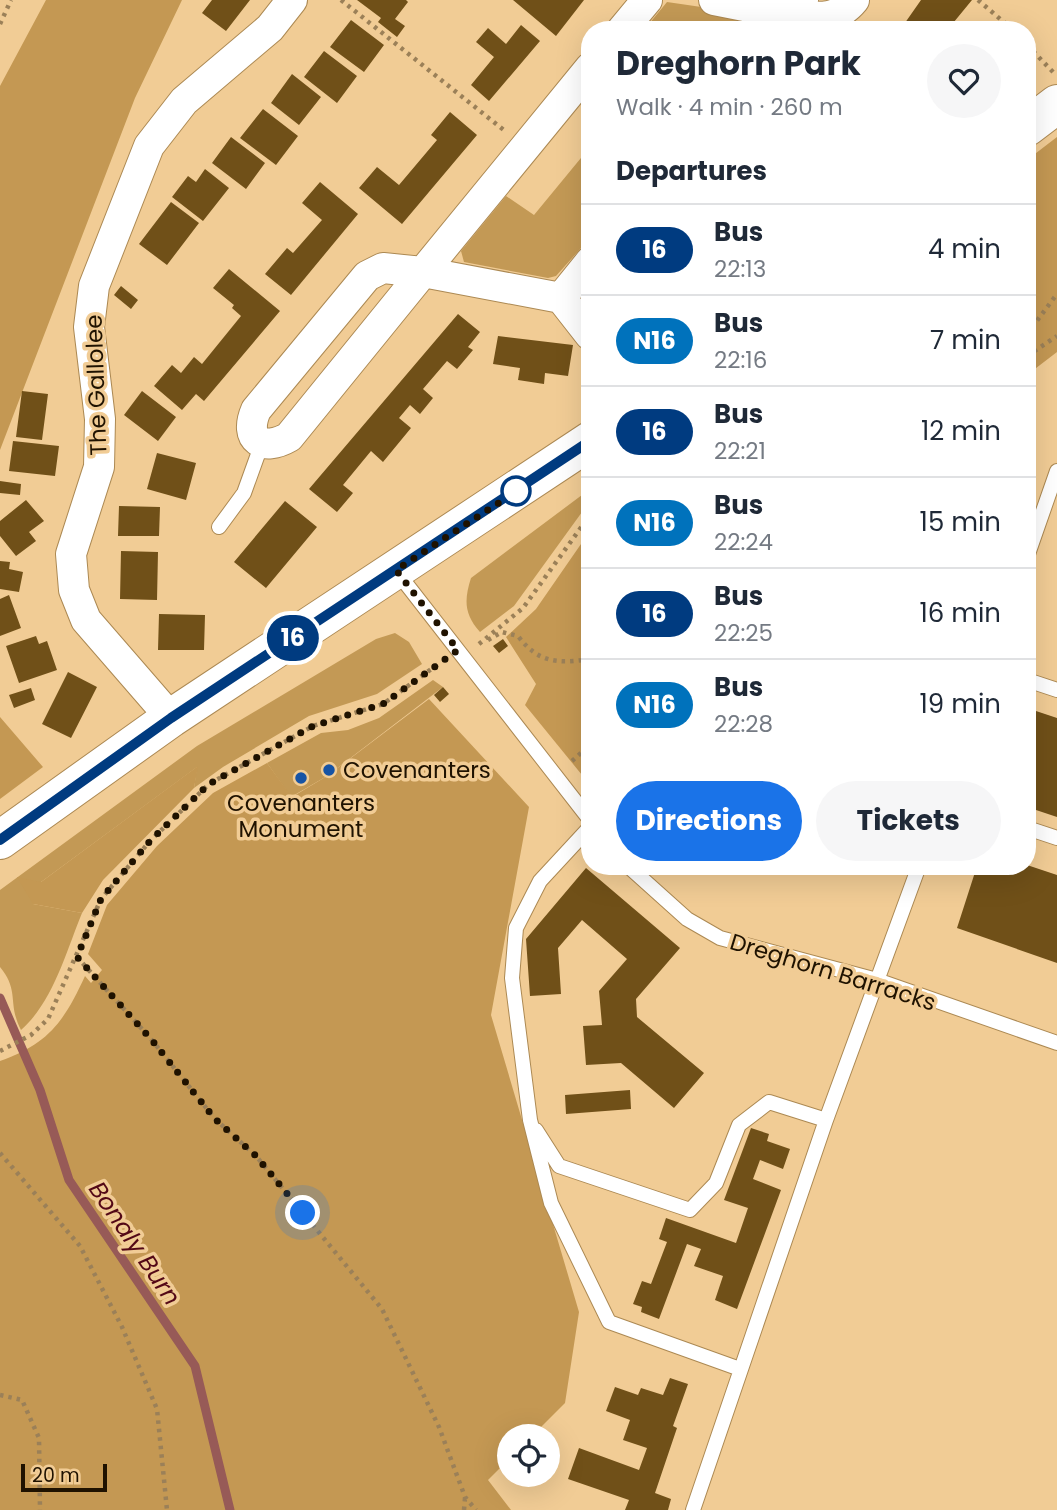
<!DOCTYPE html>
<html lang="en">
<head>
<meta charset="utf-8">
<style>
  :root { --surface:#fff; --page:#f6f6f7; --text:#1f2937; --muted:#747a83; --line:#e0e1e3; --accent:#1a73e8 }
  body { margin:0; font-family:Poppins,sans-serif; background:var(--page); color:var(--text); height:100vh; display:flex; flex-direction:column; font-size:26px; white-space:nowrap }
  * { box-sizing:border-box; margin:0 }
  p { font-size:23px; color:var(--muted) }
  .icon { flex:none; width:38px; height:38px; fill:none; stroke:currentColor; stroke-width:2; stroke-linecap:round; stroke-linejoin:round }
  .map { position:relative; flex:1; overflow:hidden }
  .details { position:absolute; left:581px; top:21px; width:455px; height:854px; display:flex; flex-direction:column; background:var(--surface); border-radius:28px; box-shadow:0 7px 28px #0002 }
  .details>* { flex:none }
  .badge { padding:0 14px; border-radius:23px; font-size:24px; line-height:46px }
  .tools { position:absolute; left:497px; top:1424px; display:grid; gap:14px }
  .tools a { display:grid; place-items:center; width:63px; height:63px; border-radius:50%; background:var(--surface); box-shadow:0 7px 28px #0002; font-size:35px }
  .scale { position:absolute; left:21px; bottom:18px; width:86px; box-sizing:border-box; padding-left:7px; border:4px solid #1f1200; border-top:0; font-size:19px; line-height:24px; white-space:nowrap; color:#1f1200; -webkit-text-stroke:5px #f1cc95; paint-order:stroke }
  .you { position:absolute; width:35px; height:35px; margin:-18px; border:5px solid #fff; border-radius:50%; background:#1a73e8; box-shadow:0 0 0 10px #1a73e833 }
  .map>.badge { position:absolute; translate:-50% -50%; box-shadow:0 0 0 4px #fff }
  h2 { padding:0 35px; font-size:26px; line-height:63px }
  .round { display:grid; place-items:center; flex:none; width:74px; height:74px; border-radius:37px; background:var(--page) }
  .overview { display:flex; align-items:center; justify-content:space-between; height:119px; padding:0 35px }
  h1 { font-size:33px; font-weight:700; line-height:52px }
  .button { display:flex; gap:14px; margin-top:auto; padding:14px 35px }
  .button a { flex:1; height:80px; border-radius:42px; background:var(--accent); color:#fff; font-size:28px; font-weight:700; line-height:80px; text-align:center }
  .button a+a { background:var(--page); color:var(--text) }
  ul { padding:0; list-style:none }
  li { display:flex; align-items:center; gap:21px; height:91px; padding:0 35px; border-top:2px solid var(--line) }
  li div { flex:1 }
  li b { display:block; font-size:26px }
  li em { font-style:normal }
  li .badge { min-width:77px; font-weight:700; text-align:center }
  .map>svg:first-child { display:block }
  .green { fill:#c39955 }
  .forest { fill:#c49853 }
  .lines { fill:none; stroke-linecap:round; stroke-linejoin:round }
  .stream { stroke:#975a57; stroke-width:9 }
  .building { fill:#705018 }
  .service-casing { stroke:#ac8953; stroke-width:16 }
  .minor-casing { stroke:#ac8953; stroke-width:32 }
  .secondary-casing { stroke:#ac8953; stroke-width:40 }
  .path { stroke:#9b8058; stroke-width:4.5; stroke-dasharray:3.5 5; stroke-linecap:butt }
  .service { stroke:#fff; stroke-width:14 }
  .minor { stroke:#fff; stroke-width:30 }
  .secondary { stroke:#fff; stroke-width:38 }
  .line-casing { stroke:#fff; stroke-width:16 }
  .line { stroke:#003b80; stroke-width:10 }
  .walk { stroke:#1f1200; stroke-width:7; stroke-dasharray:0 12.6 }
  .stop-dot { fill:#fff; stroke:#003b80; stroke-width:3.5 }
  .poi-dot { fill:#1754a5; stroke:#f1cc95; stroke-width:2.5 }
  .labels { text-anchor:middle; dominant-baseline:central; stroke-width:7; stroke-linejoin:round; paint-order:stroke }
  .street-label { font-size:23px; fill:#1f1200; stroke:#f1cc95 }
  .poi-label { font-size:23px; fill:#1f1200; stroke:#f1cc95; text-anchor:start }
  .water-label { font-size:24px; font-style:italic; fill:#530816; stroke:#f1cc95 }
</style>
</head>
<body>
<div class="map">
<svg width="1057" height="1510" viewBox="0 0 1057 1510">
  <rect width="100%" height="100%" fill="#f1cc95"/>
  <path class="green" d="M667,2L763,16L764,27L761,30H644Z
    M590,147V238L556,276L548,278L464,262L461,251L506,196L534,215Z
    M590,489V501L514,606L480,632C464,614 464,600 471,578Z
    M395,633L409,642L422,664L377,694L309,716L223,767L194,788L197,767L41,882L33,904L82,913C66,952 53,1002 21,1030C7,1003 20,991 0,967V890L197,746L376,639Z
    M433,680L443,687L327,776L291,797L267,763L321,733L348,730L379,718Z"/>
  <path class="forest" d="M46,0H182L135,98L0,450V86Z
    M1057,137V352L1027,375V160Z
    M590,531V772L582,775L525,705L536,684L506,637L536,609Z
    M429,699L529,807L491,1015L579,1312L565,1403L531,1437H509V1459L488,1480L511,1510H0V1061C48,1044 64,1022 85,976L91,983L102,970L88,954L107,905L157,846L213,793L267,763L292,797L327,776Z
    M0,717L43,767L0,799Z
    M198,766L194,788L103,880L82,913L33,904L17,877L41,882Z"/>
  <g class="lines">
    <path class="stream" d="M0,998L40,1090L69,1180L195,1366L230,1510"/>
  </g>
  <path class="building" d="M212,0H250L226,31L202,13Z
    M357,0H406L408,2L395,19L405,26L397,37L378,22L381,18Z
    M513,0H584L556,36Z
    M921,0H972L949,28L944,24L940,30H900Z
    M351,20L384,45L364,72L330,47Z
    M521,25L540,41L489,101L471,85L494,57L476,42L488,28L506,44Z
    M324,51L357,76L337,103L304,77Z
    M292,74L321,97L299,125L271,103Z
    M263,109L298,136L276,165L240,138Z
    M450,112L477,135L402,224L359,188L377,167L399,185L437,140L431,135Z
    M231,137L265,163L246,189L212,163Z
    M205,169L229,188L203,221L172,197L188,176L196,182Z
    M320,182L358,214L291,295L265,274L287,248L293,253L322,220L302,203Z
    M171,202L199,223L167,265L139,244Z
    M229,269L280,311L204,401L196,394L182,410L154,386L172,365L181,373L194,357L202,364L241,316L232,308L234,305L213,288Z
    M121,286L138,300L131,309L114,295Z
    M458,314L480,332L468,347L473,350L457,369L447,361L423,389L433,398L420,414L410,405L399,418L411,428L383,462L371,451L343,485L353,493L337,512L309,489Z
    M498,336L573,345L568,376L545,373L544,384L518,380L520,368L493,364Z
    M22,391L48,394L42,440L16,437Z
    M142,391L176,417L158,441L124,415Z
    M13,441L59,446L55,476L9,471Z
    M157,453L196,463L186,500L147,489Z
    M0,481L21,484L20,495L0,493Z
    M26,500L44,521L29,532L36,541L16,556L0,536V521Z
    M285,501L317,527L266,588L234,562Z
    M119,506L160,507L159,536H118Z
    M121,551L158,552L157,600L120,599Z
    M0,561L10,562L9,569L23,572L19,592L0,589Z
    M9,595L21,628L0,636V599Z
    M159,614L205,615L204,650H158Z
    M36,636L39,644L47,641L57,670L19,683L6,646Z
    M503,639L508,646L499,653L493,646Z
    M68,672L97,687L71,738L42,724Z
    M443,687L449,694L440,702L434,695Z
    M31,688L35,700L14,708L9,695Z
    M1027,708L1057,718V817L1027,807Z
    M1027,865L1057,875V963L957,928L977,866Z
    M710,866H727L718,875Z
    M586,868L680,948L636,999L637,1017L704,1073L674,1108L621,1063L586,1065L583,1026L602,1025L599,991L627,959L582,920L558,948L561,994L530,996L526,939Z
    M630,1090L631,1109L566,1114L565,1095Z
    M751,1128L769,1134L767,1141L790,1149L783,1169L760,1160L753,1179L781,1190L737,1309L715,1300L723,1276L694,1266L701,1249L687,1244L659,1319L641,1312L642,1307L633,1304L642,1281L651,1284L667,1242L659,1239L666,1218L736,1243L748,1208L724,1200Z
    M670,1378L688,1384L673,1426L677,1428L655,1493L671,1499L668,1510H625L629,1500L568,1479L579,1448L639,1470L647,1448L623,1440L630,1420L606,1411L615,1387L638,1395L641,1388L663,1395Z"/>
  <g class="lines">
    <g class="service-casing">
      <path id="service" d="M219,527L244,493L262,443
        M1027,557L1057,471
        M397,572L590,820
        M1027,680L1057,690
        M590,827L540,881L516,928L512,978L530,1120L551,1203L609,1322L740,1369
        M1027,828L1057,838
        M628,866L687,919L720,938L877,980L1057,1043
        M536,1130L559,1166L690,1210L716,1183L739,1125L769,1102L826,1120
        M693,1510L826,1120L919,866"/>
    </g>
    <g class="minor-casing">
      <path id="minor" d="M714,0L790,15L803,0
        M782,25L790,15C816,17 836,22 854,0
        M622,30L647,0
        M590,68L423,272L383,268L367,276L256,410C243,440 263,452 289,437L423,272L561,298L590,262
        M561,298L590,335
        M171,718L86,620L74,590L71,554L99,467L100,419L89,327L94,286L149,146L184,101L270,28L292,0"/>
    </g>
    <g class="secondary-casing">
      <path id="secondary" d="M1027,127L1057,104
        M0,840L171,718L590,441"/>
    </g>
    <path class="path" d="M341,0L505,131
      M978,0L1013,30
      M0,24L11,0
      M1027,45L1054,73
      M1027,334L1057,294
      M1027,356L1057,336
      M488,640L502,632L518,636C538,663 558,664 590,659
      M479,644L523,608L590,515
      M572,761L590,745
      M77,957L151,1039L215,1119L256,1156L382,1309L439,1427L465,1497L476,1510
      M0,1051L31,1035L48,1019L101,899L150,841L209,784L313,726L383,704L441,662
      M0,1153L80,1246L122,1327L157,1409L167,1510
      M0,1395L22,1400L39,1438L40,1510
      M464,1510L465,1498"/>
    <use href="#service" class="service"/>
    <use href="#minor" class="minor"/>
    <use href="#secondary" class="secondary"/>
  </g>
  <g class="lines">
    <g class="line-casing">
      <path id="line" d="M0,840L171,718L590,441"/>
    </g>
    <use href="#line" class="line"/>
    <path class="walk" d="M303,1213L256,1156L215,1119L151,1039L77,957L101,899L150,841L209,784L313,726L383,704L458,650L396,570L526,485L516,491"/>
  </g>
  <circle class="stop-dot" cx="516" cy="491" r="14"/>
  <g class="poi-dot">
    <circle cx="329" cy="770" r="7"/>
    <circle cx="301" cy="778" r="7"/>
  </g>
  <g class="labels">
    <g class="street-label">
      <text transform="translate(96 385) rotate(-92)">The Gallolee</text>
      <text transform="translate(833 972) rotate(17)">Dreghorn Barracks</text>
    </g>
    <g class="poi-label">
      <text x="343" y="770">Covenanters</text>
      <text x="301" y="803" text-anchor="middle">Covenanters<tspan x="301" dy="26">Monument</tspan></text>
    </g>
    <g class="water-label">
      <text transform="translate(135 1243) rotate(56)">Bonaly Burn</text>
    </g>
  </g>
</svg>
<div class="tools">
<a><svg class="icon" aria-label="locate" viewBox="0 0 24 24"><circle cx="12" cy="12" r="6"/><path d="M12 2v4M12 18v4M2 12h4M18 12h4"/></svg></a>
</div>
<div class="scale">20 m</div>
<div class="you" style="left:303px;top:1213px"></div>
<b class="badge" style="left:293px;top:638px;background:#003b80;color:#fff">16</b>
<section class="details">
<div class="overview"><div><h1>Dreghorn Park</h1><p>Walk · 4 min · 260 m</p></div><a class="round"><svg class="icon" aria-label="heart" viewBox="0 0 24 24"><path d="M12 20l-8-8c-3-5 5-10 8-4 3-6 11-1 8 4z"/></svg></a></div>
<h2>Departures</h2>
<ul>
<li><span class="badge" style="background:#003b80;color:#fff">16</span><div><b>Bus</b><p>22:13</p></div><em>4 min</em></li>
<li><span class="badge" style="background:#0072bc;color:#fff">N16</span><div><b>Bus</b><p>22:16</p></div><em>7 min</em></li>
<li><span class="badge" style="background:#003b80;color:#fff">16</span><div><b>Bus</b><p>22:21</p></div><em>12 min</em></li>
<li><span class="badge" style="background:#0072bc;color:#fff">N16</span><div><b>Bus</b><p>22:24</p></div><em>15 min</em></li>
<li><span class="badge" style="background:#003b80;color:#fff">16</span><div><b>Bus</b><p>22:25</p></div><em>16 min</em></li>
<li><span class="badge" style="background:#0072bc;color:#fff">N16</span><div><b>Bus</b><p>22:28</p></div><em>19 min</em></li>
</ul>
<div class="button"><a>Directions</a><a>Tickets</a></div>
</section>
</div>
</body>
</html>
